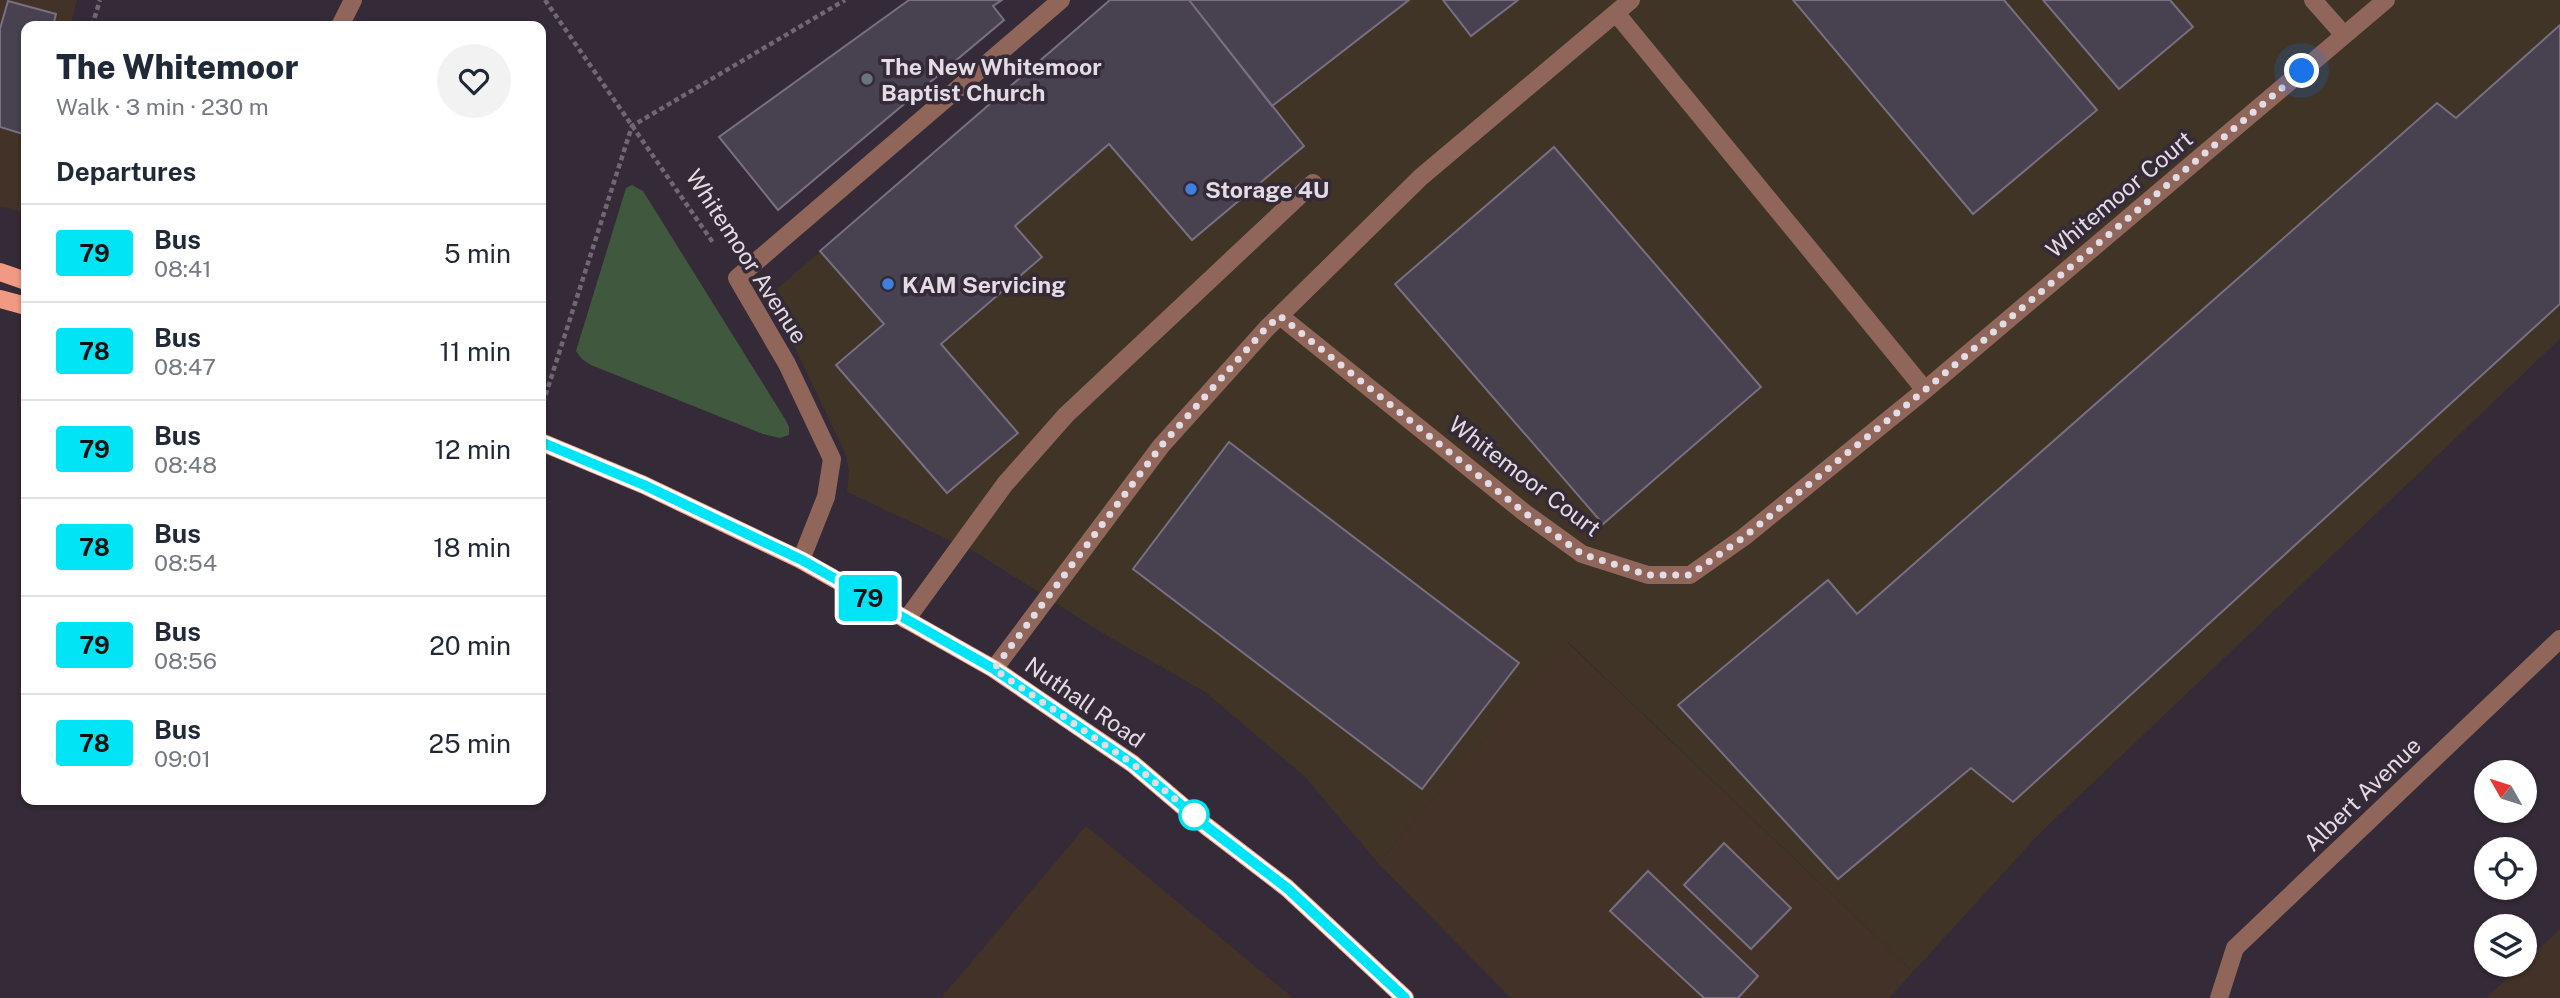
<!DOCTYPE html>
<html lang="en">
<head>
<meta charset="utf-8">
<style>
  :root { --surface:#fff; --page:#f2f2f3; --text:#1f2937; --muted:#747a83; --line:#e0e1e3 }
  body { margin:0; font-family:"Public Sans",sans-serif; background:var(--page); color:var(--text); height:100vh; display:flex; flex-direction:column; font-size:26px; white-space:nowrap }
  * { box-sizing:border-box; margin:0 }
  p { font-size:23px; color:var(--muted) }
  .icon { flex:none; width:38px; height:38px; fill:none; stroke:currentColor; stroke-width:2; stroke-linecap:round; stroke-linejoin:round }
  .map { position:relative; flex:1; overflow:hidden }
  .panel { position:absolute; left:21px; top:21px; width:525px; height:784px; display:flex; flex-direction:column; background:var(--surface); border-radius:14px; box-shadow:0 2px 5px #0004 }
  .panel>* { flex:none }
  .badge { padding:0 14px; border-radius:5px; font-size:24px; line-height:46px }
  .needle { width:46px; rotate:309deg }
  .fabs { position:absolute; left:2474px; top:760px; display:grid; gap:14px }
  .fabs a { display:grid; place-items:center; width:63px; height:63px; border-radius:50%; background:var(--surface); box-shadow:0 2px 5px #0004; font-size:35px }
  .you { position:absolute; width:35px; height:35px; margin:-18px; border:5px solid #fff; border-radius:50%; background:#1a73e8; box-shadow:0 0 0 10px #1a73e833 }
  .map>.badge { position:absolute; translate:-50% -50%; box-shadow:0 0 0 4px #fff }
  h2 { padding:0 35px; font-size:26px; line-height:63px }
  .round { display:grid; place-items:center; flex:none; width:74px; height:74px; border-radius:37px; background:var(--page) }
  .head { display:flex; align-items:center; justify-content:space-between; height:119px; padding:0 35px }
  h1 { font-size:33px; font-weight:800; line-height:52px }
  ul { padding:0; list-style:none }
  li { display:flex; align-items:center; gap:21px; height:98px; padding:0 35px; border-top:2px solid var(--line) }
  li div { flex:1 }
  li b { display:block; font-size:26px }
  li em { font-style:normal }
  li .badge { min-width:77px; font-weight:700; text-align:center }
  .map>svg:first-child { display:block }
  .commercial { fill:#433228 }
  .industrial { fill:#3f3425 }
  .green { fill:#40583e }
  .building { fill:#484150; stroke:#786f80; stroke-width:2 }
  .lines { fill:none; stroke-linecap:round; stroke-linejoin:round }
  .path { stroke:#716772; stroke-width:4.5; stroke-dasharray:5 3.5; stroke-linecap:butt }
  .minor { stroke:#90665a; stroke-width:18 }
  .major { stroke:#f19a83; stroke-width:18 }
  .line-casing { stroke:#fff; stroke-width:16 }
  .line { stroke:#00e4f5; stroke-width:10 }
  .walk { stroke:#e3dce4; stroke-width:7; stroke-dasharray:0 12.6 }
  .worship-dot { fill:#6b7280; stroke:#352a37; stroke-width:2.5 }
  .shop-dot { fill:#3f7fe0; stroke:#352a37; stroke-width:2.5 }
  .stop-dot { fill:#fff; stroke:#00e4f5; stroke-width:3.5 }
  .labels { text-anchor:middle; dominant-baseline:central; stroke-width:7; stroke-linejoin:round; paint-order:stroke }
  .poi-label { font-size:23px; font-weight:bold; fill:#e3dce4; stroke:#352a37; text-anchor:start }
  .street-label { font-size:23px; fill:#e3dce4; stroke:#352a37 }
</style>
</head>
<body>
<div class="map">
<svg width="2560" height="998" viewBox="0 0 2560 998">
  <rect width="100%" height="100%" fill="#352a37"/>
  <path class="commercial" d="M0,0H77L70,26H26V188L20,212L0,206Z
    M1567,642L1913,972L1889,998H1511L1378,863Z
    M1086,826L1293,998H941Z
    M2560,929V998H2486L2522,964H2525V962Z"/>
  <path class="industrial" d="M1110,0H2560V339L2039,834L1913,972L1568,642L1378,863L1304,776L1205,692L1104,634L977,553L847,492L849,472L846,455L770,295Z"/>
  <path class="green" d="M632,185L643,191L785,419L789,427V435L780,438L763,434L591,365L582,359L576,351L626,188Z"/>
  <path class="building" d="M909,0H1002L993,6L1004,20L778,210L719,137Z
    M1110,0H1189L1304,146L1192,240L1109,144L1015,226L1042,257L941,344L1018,433L947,493L836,365L884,324L820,251Z
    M1189,0H1409L1272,106Z
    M1443,0H1518L1471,36Z
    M1793,0H2004L2097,110L1973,214Z
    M2043,0H2170L2193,27L2119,89Z
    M8,1L56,14L53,26H26V122L23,134L0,127V29Z
    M2560,25V304L2013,802L1971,768L1838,879L1678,705L1828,580L1857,614L2437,103L2456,118Z
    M1554,147L1761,387L1603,524L1395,284Z
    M1229,442L1519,663L1422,789L1133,569Z
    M1724,843L1791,908L1751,949L1684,885Z
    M1648,871L1758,976L1738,998H1704L1610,911Z"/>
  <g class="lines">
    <path class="path" d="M545,0L714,244
      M92,26L100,0
      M543,403L632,126L845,0"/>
    <path class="minor" d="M2313,0L2344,35
      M1616,13L1925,390
      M340,26L353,0
      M1280,316L1525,513L1582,554L1648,575H1690L1744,537L1925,390L2386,0
      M801,560L826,497L832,459L787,364L737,278L1061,0
      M906,620L1005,484L1066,415L1313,183
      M994,669L1161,446L1267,328L1421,177L1631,0
      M2219,998L2235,948L2560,639"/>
    <path class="major" d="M0,272L26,281
      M0,299L26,306
      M541,442L644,485L801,560L994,669L1133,764L1206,826L1287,888L1405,998"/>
  </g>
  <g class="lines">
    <g class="line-casing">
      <path id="line" d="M541,442L644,485L802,560L994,669L1133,764L1206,826L1287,888L1405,998"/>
    </g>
    <use href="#line" class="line"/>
    <path class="walk" d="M1194,815L1133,764L994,669L1161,446L1266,328L1280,316L1525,513L1582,554L1648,575H1690L1744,537L1925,390L2302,71"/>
  </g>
  <circle class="worship-dot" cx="867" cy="79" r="7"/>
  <g class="shop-dot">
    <circle cx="1191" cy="189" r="7"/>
    <circle cx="888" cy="284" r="7"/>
  </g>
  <circle class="stop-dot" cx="1194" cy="815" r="14"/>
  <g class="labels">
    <g class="poi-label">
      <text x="881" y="66">The New Whitemoor<tspan x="881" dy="26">Baptist Church</tspan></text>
      <text x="1205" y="189">Storage 4U</text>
      <text x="902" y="284">KAM Servicing</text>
    </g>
    <g class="street-label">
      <text transform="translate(2119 194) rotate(-40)">Whitemoor Court</text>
      <text transform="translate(747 256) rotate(57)">Whitemoor Avenue</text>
      <text transform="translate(1525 476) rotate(37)">Whitemoor Court</text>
      <text transform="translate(1085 702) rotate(35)">Nuthall Road</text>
      <text transform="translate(2362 794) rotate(-44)">Albert Avenue</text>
    </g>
  </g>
</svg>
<div class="fabs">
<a><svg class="needle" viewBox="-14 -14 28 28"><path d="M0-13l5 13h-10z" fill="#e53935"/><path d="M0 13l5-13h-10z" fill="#747a83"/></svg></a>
<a><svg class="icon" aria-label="locate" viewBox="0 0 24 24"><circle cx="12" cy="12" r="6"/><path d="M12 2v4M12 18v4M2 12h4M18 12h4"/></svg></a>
<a><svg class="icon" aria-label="layers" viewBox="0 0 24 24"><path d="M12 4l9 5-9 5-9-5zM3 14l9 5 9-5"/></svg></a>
</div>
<div class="you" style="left:2302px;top:71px"></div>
<b class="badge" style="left:868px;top:598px;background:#00e4f5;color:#111">79</b>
<section class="panel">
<div class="head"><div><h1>The Whitemoor</h1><p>Walk · 3 min · 230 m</p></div><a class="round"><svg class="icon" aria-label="heart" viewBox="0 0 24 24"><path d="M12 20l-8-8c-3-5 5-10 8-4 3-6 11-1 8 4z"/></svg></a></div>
<h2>Departures</h2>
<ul>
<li><span class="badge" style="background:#00e4f5;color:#111">79</span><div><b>Bus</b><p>08:41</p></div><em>5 min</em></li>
<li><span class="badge" style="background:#00e4f5;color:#111">78</span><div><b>Bus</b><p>08:47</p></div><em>11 min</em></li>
<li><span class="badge" style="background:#00e4f5;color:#111">79</span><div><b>Bus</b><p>08:48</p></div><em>12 min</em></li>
<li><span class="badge" style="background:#00e4f5;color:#111">78</span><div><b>Bus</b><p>08:54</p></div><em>18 min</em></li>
<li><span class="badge" style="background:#00e4f5;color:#111">79</span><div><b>Bus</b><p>08:56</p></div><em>20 min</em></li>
<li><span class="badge" style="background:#00e4f5;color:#111">78</span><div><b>Bus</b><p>09:01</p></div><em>25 min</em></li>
</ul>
</section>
</div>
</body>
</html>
